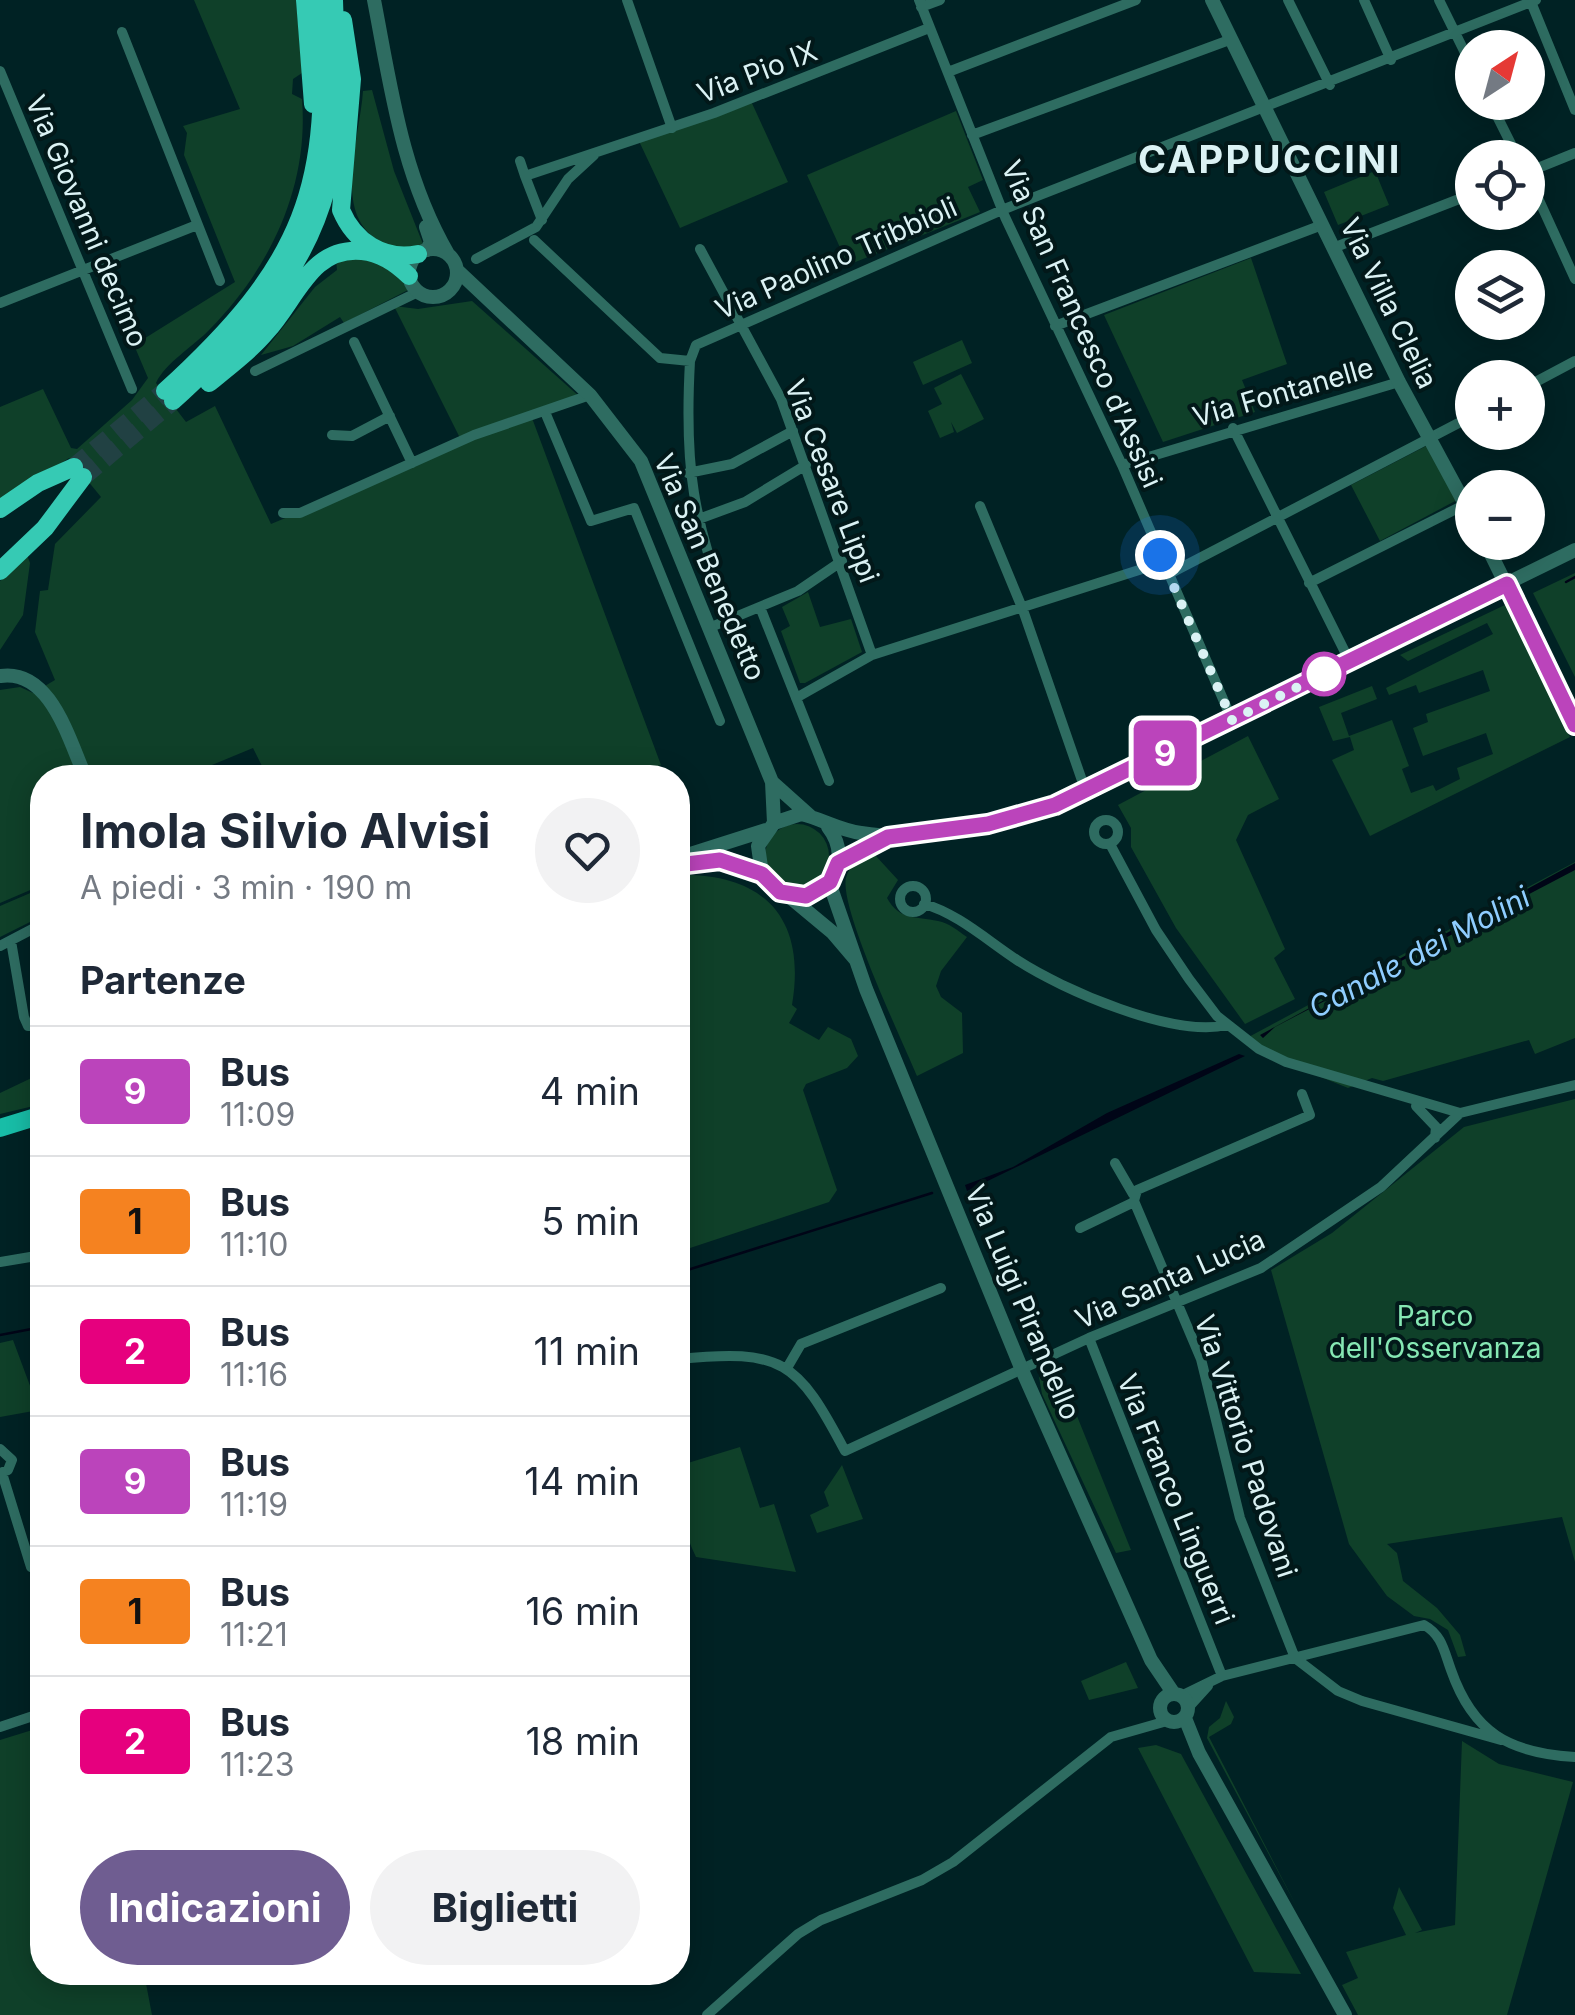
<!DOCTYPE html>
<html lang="it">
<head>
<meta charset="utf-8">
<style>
  :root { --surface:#fff; --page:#f2f2f3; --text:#1f2937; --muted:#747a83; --line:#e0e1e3; --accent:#6f5d91 }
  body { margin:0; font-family:Inter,sans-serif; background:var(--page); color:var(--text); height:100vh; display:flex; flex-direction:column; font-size:38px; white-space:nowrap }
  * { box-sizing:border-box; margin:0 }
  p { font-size:32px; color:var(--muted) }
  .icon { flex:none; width:55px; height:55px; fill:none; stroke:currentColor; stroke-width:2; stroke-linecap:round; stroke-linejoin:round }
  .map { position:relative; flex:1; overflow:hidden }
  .details { position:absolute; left:30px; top:765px; width:660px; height:1220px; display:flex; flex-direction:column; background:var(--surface); border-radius:40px; box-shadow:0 5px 25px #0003 }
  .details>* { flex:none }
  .badge { padding:0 20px; border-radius:8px; font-size:35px; line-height:65px }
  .needle { width:65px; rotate:36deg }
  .controls { position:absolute; left:1455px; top:30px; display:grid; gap:20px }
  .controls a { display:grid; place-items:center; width:90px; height:90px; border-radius:50%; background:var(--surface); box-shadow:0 5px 25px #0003; font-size:50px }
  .you { position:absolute; width:50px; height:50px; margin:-25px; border:8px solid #fff; border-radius:50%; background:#1a73e8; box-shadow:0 0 0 15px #1a73e833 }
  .map>.badge { position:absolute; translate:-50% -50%; box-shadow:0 0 0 5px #fff }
  h2 { padding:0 50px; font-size:38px; line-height:90px }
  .round { display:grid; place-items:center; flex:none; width:105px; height:105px; border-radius:52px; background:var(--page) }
  .headline { display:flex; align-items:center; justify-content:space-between; height:170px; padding:0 50px }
  h1 { font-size:48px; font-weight:700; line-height:75px }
  .primary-button { display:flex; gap:20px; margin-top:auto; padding:20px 50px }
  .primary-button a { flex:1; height:115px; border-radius:60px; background:var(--accent); color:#fff; font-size:40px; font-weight:700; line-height:115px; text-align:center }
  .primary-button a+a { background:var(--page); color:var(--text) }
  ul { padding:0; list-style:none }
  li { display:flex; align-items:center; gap:30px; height:130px; padding:0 50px; border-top:2px solid var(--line) }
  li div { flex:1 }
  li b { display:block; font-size:38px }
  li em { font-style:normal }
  li .badge { min-width:110px; font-weight:700; text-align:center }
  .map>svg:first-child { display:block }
  .green { fill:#0f4029 }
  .water { fill:#000517 }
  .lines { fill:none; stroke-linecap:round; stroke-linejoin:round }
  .stream { stroke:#000517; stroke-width:2.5 }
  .trunk-tunnel { stroke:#214143; stroke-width:18; stroke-dasharray:18 9; stroke-linecap:butt }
  .minor { stroke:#2e6c61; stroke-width:10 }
  .tertiary { stroke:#2e6c61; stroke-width:14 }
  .primary { stroke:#18bda7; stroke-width:18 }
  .trunk { stroke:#36cab4; stroke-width:18 }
  .line-casing { stroke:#fff; stroke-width:22 }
  .line { stroke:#b4b; stroke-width:15 }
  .walk { stroke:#dbf2f4; stroke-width:10; stroke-dasharray:0 18 }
  .stop-dot { fill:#fff; stroke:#b4b; stroke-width:5 }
  .labels { text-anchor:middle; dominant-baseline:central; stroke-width:8; stroke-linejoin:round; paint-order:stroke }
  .street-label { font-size:28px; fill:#dbf2f4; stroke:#021819 }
  .park-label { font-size:28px; fill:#86e8b4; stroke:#021819 }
  .water-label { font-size:30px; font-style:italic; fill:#8fcdff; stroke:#021819 }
  .district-label { font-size:38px; font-weight:bold; letter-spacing:2.5px; fill:#dbf2f4; stroke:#021819 }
</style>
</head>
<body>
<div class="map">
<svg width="1575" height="2015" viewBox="0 0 1575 2015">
  <rect width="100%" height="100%" fill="#002224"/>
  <path class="green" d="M194,0H296L302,73L293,79L292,94L302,99C309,187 270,268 210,329C194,346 165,363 156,383L186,422L215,406L271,524L463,444L394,306L418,309L472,301L581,398L532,418L661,765L626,778H268L253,748L183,777L42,778V885L0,903V690L20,687L33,693L55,680L35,632L40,591L48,590L55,544L101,497L69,458L0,503V407L43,389L71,448L77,449L132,400L148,378L134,345L235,282L184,155L187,133L183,126L240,109Z
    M372,90L394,171L423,244C408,250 392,249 378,240C332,212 360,138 363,91Z
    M751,101L788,182L680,228L638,139Z
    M956,111L983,180L968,187L980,212L848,265L807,175Z
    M1375,171L1389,205L1338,225L1324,192Z
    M374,258L407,283L408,290L344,323L340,317L293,346L261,355L315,287L337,270L336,259Z
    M1251,258L1287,364L1242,380L1255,412L1163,442L1104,315Z
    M962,340L972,363L923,385L913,362Z
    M961,374L984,419L957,433L951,422L954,432L940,438L928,411L942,404L934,388Z
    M1428,445L1457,500L1380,541L1351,485Z
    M27,555L30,563L23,615L0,650V581Z
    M1575,573V677L1533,593Z
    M808,592L820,627L851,619L862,652L805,683H800L781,631L790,626L782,607Z
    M1507,604L1570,737L1370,836L1332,760L1354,750L1350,737L1333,741L1319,707L1372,686L1377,699L1341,713L1349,736L1392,720L1409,766L1402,769L1411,793L1433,785L1436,791L1460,779L1457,768L1493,754L1486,733L1423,756L1413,728L1428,722L1426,714L1490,691L1483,670L1419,693L1416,685L1389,695L1386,688L1493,634L1487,623L1408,661L1400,655Z
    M1248,736L1279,799L1248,815L1236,840L1285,949L1274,958L1295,999L1245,1024L1176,928L1131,847V828L1118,805Z
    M765 856a32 32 0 1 1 64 0a32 32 0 1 1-64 0Z
    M875,855L898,880L887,898C900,921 915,916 938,921C949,923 958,931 967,937L941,971L936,986L941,997L962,1013L963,1053L917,1076C902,1040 839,908 846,878C850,863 861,857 875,855Z
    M1575,862V1038L1535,1054L1529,1040L1383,1081L1372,1078L1348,1088L1259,1052L1243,1040Z
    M684,875C769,875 806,923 792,1005L797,1009L789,1023L819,1040L828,1027L851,1039L858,1056L847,1068L806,1084L803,1090L837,1190L829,1202L678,1252V878Z
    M42,888V916L0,937V906Z
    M42,1073V1104L0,1114V1093Z
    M1575,1099V1562L1562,1517L1387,1544L1397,1553L1403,1581L1437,1608L1460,1635L1466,1656L1458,1657L1448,1630L1430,1619L1414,1616L1387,1596L1349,1544L1271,1270L1332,1233L1464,1127Z
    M13,1340L39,1410L0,1417V1343Z
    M1056,1364L1131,1550L1116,1553L1042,1394L1039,1377Z
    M740,1447L760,1508L774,1504L796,1572L696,1557C681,1526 678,1501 678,1466Z
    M842,1465L863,1519L817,1533L810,1515L829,1506L824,1492Z
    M1126,1662L1138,1688L1089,1700L1081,1681Z
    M1226,1701L1234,1717L1231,1724L1209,1737L1298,1909L1207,1738L1209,1727L1220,1718Z
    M42,1727V1972L144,1973L152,2015H0V1740Z
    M1462,1741L1499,1764L1573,1782L1507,2015H1358L1342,1985L1358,1978L1346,1952L1406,1935L1393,1908L1399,1887L1422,1930L1415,1933L1455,1925Z
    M1156,1745L1181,1754L1301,1974L1254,1972L1138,1748Z"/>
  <path class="water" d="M1575,863V870L1275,1027L1263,1038L1260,1035Z
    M1239,1054L1245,1056L967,1191L965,1185L1013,1167L1107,1113Z"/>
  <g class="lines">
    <path class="stream" d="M1566,582L1575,577
      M678,1273L932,1193
      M0,1335L42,1327"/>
    <path class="trunk-tunnel" d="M74,467L165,391
      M83,477L173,401"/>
    <path class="minor" d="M627,0L672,128
      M919,0L1005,217L1122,465L1232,720
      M1288,0L1330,85
      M1364,0L1391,60
      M1439,0L1472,67
      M1531,2L1575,110
      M921,7L940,0
      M122,32L220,281
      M0,71L132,389
      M948,72L1136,0
      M1490,102L1518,158
      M972,135L1232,39
      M520,161L525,176
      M1528,172L1575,153
      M1528,176L1575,279
      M542,220L525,176L714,113L929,28
      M534,240L660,358L690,361
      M1333,248L1472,194
      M700,249L781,399L872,655
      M476,259L536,227L568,179L594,155
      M0,303L197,225
      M1055,326L1322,225
      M354,342L412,463
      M255,371L418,292
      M1528,386L1575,361
      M545,412L591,521L634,508L720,721
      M1233,428L1350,662
      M332,435L352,436L390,416
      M1122,465L1399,382
      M688,473L732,464L793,431
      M980,506L1023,610L1086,792
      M283,513H300L474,435L590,395
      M696,520L745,502L806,465
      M1169,574L1472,416
      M1309,583L1466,504
      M760,607L829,781
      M731,620C693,518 684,470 690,361L696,345L1002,210L1536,0
      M711,627L798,591L842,561
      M796,698L872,655L1164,562
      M1094 832a12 12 0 1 1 24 0a12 12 0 1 1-24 0Z
      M1110,844L1156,930L1189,979L1217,1016L1259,1049L1286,1062L1460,1113L1575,1085
      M900 899a13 13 0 1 1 26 0a13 13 0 1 1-26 0Z
      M924,904C957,913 988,941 1017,960C1063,990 1174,1038 1227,1025
      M11,941L24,1017L28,1026H42
      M0,946L42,924
      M1302,1094L1310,1115L1137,1190L1134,1201L1201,1359L1240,1518L1295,1658L1338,1691L1362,1701L1501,1740
      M1416,1106L1436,1127L1435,1138
      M1115,1163L1133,1194
      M1080,1228L1134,1202
      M0,1262L42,1255
      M1089,1338L1222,1676
      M678,1359C783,1349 797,1360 845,1451L1089,1338L1261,1268L1381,1187L1460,1113
      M787,1368L801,1344L941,1288
      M678,1440L684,1460
      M0,1449L12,1460L8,1470L0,1473
      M2,1473L31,1567
      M1181,1696L1222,1676L1424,1625C1442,1635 1444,1651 1451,1670C1473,1733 1509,1753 1575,1757
      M1188,1708L1208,1686
      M0,1727L42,1713
      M707,2015L798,1934L821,1920L922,1880L953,1862L1111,1737L1167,1721"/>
    <path class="tertiary" d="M374,0C391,88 402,175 448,254
      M1212,0L1399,382L1472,517
      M426,227L431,242L427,250
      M409 273a24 24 0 1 1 48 0a24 24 0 1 1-48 0Z
      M457,270L590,395L641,461L772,782L774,823
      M1485,542L1575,725
      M0,676C51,668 69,741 86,778
      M772,782L810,816
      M678,858L766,830
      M839,863L887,837
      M683,864L720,860L762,874
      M829,882L866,989L1022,1370L1151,1660L1174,1694
      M785,894L815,893C841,878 846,850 828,827
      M855,959L832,932L762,874L758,846L774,823L801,814C822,819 839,830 861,833C924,844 996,825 1055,805L1575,550
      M1160 1708a14 14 0 1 1 28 0a14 14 0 1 1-28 0Z
      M1185,1718L1199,1753L1345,2015"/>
    <path class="primary" d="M0,1128L42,1115"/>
    <path class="trunk" d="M305,0L313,104
      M343,20L352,79L341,210C354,241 383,261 418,254
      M209,383C229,367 251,350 267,331C297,298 311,246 362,251C380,253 397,264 409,276
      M165,391C304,264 334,188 318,0
      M173,401C262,319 333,245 337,116C339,78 335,38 334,0
      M0,509L38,483L74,467
      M0,571L45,528L83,477"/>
  </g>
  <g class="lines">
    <g class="line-casing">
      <path id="line" d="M678,865L720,860L762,874L780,892L806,896L830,882L838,863L888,837L988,824L1055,805L1507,584L1575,725"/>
    </g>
    <use href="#line" class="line"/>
    <path class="walk" d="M1160,555L1232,720L1324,674"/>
  </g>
  <circle class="stop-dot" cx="1324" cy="674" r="20"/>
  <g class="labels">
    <g class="street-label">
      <text transform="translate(757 72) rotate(-21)">Via Pio IX</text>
      <text transform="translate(87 221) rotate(67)">Via Giovanni decimo</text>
      <text transform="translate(836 258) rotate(-24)">Via Paolino Tribbioli</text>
      <text transform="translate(1389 303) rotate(64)">Via Villa Clelia</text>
      <text transform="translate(1082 324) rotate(66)">Via San Francesco d'Assisi</text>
      <text transform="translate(1283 392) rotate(-16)">Via Fontanelle</text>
      <text transform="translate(832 481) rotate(69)">Via Cesare Lippi</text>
      <text transform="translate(710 567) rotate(67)">Via San Benedetto</text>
      <text transform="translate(1170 1279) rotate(-24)">Via Santa Lucia</text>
      <text transform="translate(1023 1302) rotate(67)">Via Luigi Pirandello</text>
      <text transform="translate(1246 1446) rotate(72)">Via Vittorio Padovani</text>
      <text transform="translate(1176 1499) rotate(68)">Via Franco Linguerri</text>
    </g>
    <g class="park-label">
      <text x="1435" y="1316">Parco<tspan x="1435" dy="32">dell'Osservanza</tspan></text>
    </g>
    <g class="water-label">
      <text transform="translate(1419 952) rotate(-28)">Canale dei Molini</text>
    </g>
    <g class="district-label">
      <text x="1270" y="159">CAPPUCCINI</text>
    </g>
  </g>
</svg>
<div class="controls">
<a><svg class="needle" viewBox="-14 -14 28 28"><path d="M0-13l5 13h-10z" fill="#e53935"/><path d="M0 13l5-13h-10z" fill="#747a83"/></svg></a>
<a><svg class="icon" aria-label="locate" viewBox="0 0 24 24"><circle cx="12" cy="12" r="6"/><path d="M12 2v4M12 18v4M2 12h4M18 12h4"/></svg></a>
<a><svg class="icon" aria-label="layers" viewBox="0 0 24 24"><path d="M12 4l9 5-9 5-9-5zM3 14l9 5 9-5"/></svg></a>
<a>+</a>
<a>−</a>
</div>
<div class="you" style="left:1160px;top:555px"></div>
<b class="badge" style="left:1165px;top:753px;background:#b4b;color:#fff">9</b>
<section class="details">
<div class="headline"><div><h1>Imola Silvio Alvisi</h1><p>A piedi · 3 min · 190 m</p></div><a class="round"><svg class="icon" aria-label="heart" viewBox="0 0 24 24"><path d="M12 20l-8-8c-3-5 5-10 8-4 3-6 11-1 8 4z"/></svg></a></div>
<h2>Partenze</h2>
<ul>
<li><span class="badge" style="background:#b4b;color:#fff">9</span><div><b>Bus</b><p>11:09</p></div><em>4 min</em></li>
<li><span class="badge" style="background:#f58220;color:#111">1</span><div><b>Bus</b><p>11:10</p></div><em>5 min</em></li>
<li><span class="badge" style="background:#e6007e;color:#fff">2</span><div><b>Bus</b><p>11:16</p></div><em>11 min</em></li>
<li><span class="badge" style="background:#b4b;color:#fff">9</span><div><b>Bus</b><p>11:19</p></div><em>14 min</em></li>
<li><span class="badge" style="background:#f58220;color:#111">1</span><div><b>Bus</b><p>11:21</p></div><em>16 min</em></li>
<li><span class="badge" style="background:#e6007e;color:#fff">2</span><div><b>Bus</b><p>11:23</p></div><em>18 min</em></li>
</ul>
<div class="primary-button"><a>Indicazioni</a><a>Biglietti</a></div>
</section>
</div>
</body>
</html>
